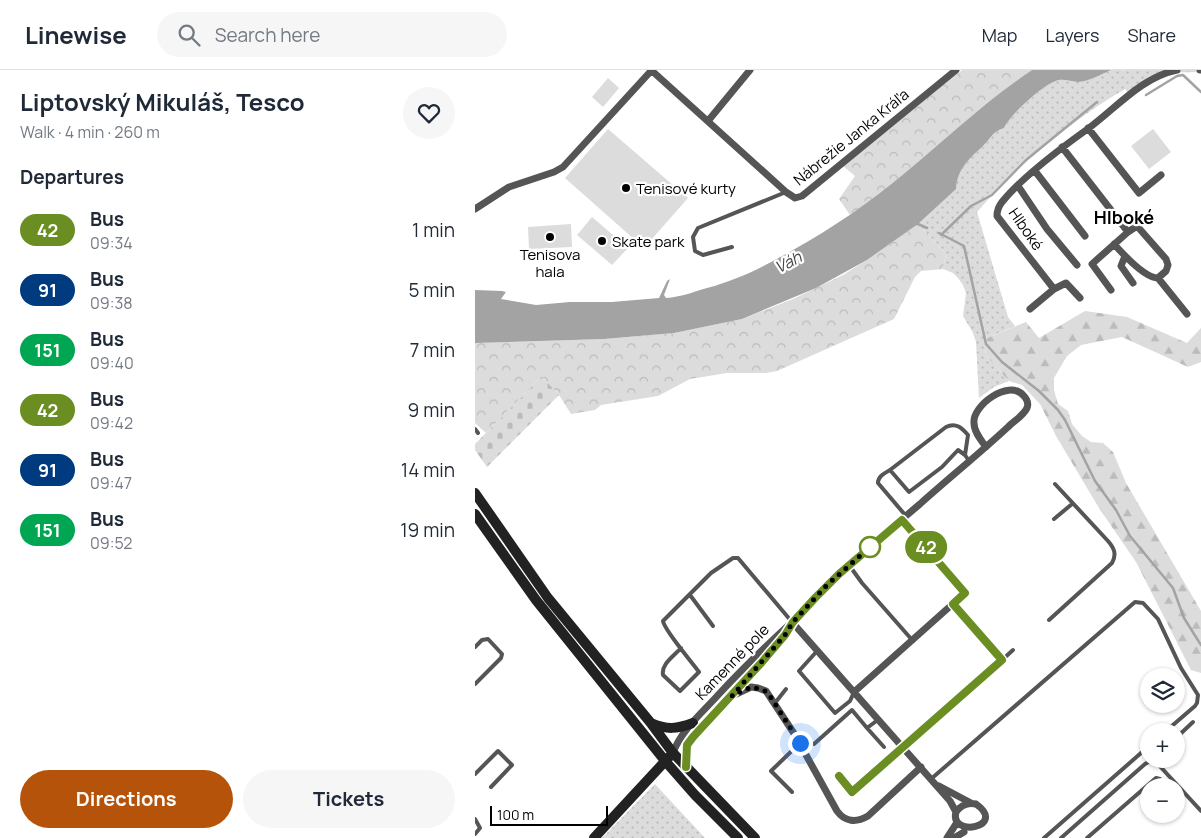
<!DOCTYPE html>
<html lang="en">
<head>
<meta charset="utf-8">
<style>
  :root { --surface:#fff; --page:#f6f6f7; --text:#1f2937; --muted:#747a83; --line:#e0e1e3; --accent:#b45309 }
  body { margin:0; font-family:Manrope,sans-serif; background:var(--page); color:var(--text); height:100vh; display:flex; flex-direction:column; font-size:19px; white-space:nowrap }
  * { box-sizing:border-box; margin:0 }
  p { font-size:16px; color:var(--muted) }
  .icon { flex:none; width:28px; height:28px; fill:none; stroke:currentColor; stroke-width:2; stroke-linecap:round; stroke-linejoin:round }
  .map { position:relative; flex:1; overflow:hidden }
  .drawer { display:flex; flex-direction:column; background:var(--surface); width:475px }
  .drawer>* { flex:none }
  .badge { padding:0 10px; border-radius:16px; font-size:18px; line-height:32px }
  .buttons { position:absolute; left:665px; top:598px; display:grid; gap:10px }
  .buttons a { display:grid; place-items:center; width:45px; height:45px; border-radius:50%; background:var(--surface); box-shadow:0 1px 4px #0004; font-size:25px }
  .scale { position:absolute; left:15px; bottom:12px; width:118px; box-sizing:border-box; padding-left:5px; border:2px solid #000; border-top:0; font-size:14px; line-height:18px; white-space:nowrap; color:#000; -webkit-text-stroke:4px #fff; paint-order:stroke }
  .you { position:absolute; width:25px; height:25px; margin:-12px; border:4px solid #fff; border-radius:50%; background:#1a73e8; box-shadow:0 0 0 8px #1a73e833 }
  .map>.badge { position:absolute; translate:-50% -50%; box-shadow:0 0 0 2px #fff }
  h2 { padding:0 20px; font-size:19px; line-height:45px }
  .round { display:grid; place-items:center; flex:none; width:52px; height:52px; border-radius:26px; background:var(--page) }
  .headline { display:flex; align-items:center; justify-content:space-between; height:85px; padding:0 20px }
  h1 { font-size:24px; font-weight:700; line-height:38px }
  .action { display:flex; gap:10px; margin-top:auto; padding:10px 20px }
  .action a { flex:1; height:58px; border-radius:30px; background:var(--accent); color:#fff; font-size:20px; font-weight:700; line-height:58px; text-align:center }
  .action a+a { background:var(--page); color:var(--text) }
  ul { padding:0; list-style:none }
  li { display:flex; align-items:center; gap:15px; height:60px; padding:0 20px }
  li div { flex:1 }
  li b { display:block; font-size:19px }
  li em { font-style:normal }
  li .badge { min-width:55px; font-weight:700; text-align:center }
  header { display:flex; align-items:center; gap:30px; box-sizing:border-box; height:70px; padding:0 25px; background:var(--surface); border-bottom:1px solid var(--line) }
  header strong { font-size:24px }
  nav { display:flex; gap:28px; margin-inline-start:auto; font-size:18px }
  .search { width:350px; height:45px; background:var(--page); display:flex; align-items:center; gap:12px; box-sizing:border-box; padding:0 18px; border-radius:28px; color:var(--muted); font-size:19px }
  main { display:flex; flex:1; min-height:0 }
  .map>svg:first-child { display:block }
  .grass { fill:url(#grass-dots) }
  .forest { fill:url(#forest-firs) }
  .cemetery { fill:url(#cemetery-stones) }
  .park { fill:url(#park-crowns) }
  .pitch { fill:#dcdcdc }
  .water { fill:#a3a3a3 }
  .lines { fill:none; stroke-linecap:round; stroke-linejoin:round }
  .stream { stroke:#a3a3a3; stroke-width:2.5 }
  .lane { stroke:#555; stroke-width:4 }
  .street { stroke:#555; stroke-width:7 }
  .secondary { stroke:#222; stroke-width:10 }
  .line-casing { stroke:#fff; stroke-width:11 }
  .line { stroke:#6b8e23; stroke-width:8 }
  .walk { stroke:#000; stroke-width:5; stroke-dasharray:0 9 }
  .poi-dot { fill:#000; stroke:#fff; stroke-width:2 }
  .stop-dot { fill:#fff; stroke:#6b8e23; stroke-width:2.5 }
  .labels { text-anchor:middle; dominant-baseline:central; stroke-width:4.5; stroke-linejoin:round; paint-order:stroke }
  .street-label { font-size:15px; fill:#000; stroke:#fff }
  .poi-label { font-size:15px; fill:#000; stroke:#fff; text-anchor:start }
  .water-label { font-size:16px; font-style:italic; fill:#444; stroke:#fff }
  .quarter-label { font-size:18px; font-weight:bold; fill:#000; stroke:#fff }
</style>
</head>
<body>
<header>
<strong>Linewise</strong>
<div class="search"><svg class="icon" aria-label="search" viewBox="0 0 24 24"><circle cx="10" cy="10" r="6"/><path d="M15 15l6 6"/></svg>Search here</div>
<nav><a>Map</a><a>Layers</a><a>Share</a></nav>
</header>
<main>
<section class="drawer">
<div class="headline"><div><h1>Liptovský Mikuláš, Tesco</h1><p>Walk · 4 min · 260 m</p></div><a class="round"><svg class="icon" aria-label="heart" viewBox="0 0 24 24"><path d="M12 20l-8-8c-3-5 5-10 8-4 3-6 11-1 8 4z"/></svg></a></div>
<h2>Departures</h2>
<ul>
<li><span class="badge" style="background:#6b8e23;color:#fff">42</span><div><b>Bus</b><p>09:34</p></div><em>1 min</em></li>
<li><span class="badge" style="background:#003b80;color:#fff">91</span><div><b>Bus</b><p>09:38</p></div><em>5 min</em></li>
<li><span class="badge" style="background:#00a651;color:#fff">151</span><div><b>Bus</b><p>09:40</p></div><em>7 min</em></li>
<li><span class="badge" style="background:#6b8e23;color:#fff">42</span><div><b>Bus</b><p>09:42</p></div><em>9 min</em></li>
<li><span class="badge" style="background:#003b80;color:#fff">91</span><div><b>Bus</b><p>09:47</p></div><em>14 min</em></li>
<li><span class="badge" style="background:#00a651;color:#fff">151</span><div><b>Bus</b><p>09:52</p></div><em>19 min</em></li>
</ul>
<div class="action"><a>Directions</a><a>Tickets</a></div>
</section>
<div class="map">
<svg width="726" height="768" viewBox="0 0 726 768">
  <defs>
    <pattern id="grass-dots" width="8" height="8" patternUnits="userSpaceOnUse" patternTransform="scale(1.25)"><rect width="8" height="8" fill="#dcdcdc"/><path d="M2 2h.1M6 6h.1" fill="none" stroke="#bbb" stroke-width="1.8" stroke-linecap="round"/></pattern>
    <pattern id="forest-firs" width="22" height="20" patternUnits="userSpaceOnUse" patternTransform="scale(1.25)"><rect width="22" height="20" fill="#dcdcdc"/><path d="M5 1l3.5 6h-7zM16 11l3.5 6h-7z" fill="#bbb"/></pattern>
    <pattern id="cemetery-stones" width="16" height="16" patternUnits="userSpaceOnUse" patternTransform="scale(1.25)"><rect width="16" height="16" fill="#dcdcdc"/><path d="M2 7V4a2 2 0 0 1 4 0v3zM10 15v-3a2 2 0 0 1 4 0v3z" fill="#bbb"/></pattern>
    <pattern id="park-crowns" width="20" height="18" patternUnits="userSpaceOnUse" patternTransform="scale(1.25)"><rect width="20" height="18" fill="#dcdcdc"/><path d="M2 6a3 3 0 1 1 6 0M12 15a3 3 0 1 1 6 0" fill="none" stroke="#bbb"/></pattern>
  </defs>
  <rect width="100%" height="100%" fill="#fff"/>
  <path class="grass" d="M636,0H726C719,4 707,1 699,3C684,7 669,18 656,26L650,19C600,48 540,97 502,142L533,247L540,256L512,268L510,285L534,311L519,317L504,328L501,272L498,263L488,246L491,223L488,215L483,208L478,203L468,199L471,184L443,154L480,119C482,99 494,89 508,76C516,68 517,62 529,58C535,45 569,13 584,10C590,9 597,12 603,12C615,11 625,5 636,0Z
    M180,714L230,768H127Z"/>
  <path class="forest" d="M610,241L652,247L712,273L726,258V292L713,297L647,267L606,275L592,286L579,308V320L583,334L593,341L597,354L607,366L616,372L628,373L638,382L651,413L726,541V603L716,600L661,492L624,438L581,366L565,334L547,315L534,311L510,285L512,268L551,252L564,268Z"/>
  <path class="cemetery" d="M67,306L84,325L12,397L0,380V374Z"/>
  <path class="park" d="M487,0H557C493,44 440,103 375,145L364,129L380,106L368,96Z
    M443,154L471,184L468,199L446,201L440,207L419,249L302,301L291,303H252L215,309L183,326L126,335L120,340L96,344L84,325L67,306L11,363L0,353V273L129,269L199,263L267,249L318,229L368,205L392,190Z"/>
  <path class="pitch" d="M133,8L144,18L128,37L117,27Z
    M133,59L213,128L169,178L90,108Z
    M678,59L696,82L674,99L656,76Z
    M117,147L153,178L137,195L102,165Z
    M96,154L97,177L54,179L53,157Z"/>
  <path class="water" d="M557,0H636C625,5 615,11 603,12C597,12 590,9 584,10C569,13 535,45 529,58C517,62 516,68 508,76C494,89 482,99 481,119L443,154L392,190L341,218L267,249L199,263L129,269L0,273V220L27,221L31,222L26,229L61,235L95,232H137L184,228L192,211L195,209L189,225L191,228C206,227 218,222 232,218C263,210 290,196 318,180C358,158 395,132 430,103C472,68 512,30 557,0Z"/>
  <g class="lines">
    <path class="stream" d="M671,25L702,6L708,5L726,22
      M439,154H443L452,158
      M464,163L489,176L511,274L527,292L564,321L583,340L590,350L620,411L641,440L655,466L698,518L709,548L726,575
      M466,165L496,136L517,125L551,90L622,32"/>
    <path class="lane" d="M257,177L228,185L220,181L218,167L223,158L311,122
      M0,359L3,363
      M415,400L471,357C481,352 487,358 493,365L490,385
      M431,446L403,413C403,406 410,403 415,400L434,422L467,397L483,380L490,385L494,391
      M579,449L597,434
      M374,495L387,513L438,571
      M215,525L238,556
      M574,550L637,493C642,484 639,478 633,471L580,414
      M0,577L7,570L13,569L27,584L26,588L0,614
      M206,578C199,586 186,594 188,605L205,621L224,602C217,592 189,560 188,551L236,503L258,488H263L317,552
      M343,580L324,601L360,643L375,631L379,622
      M527,590L538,580
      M300,633L311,619
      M404,649L392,658L409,677
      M701,668L718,652
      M339,674L377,640L392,658
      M0,704L23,681L37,695L16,717
      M456,709L660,532L668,533L683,549L706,598L723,625L722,633L720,636L691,661
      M317,722L296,701L325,673
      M0,749L5,758L0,764
      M569,768L674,676
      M586,768L670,694L677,690L681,692L726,741
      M612,768L681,708L685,709L688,713L687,715L684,716"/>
    <path class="street" d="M176,0L311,122L320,128L327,126L481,0
      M725,0H726
      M233,51L275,0
      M613,58L664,123L686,105
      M587,77L653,162L662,156L691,189L693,195L691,201L683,208L712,244
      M560,101L610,166
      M543,116L572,159L602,195
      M0,139L34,117L79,102L88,97L176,1
      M639,174C647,183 670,208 683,208
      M650,186L646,196L658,213
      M579,219L591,213L605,228
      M636,220L617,194L653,162
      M555,239L579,219L522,146C522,140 523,137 527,132C548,106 586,78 614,58C641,38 667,7 702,0
      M317,552L475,731L481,742C474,768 533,757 501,734C492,732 486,735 481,742
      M379,622L490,523L427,449
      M257,626L276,617L283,618L291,621L320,665L362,741C370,752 381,753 393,746L446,697
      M198,683C206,660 228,642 244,624C267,599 292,575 317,552C333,538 346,521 362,506C388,481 417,458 445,434C474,408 505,383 533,357C539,351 549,345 552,338C554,333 551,328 548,325C533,309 497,336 499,353C499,362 506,370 511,377
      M211,697L212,675L218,667L287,592L310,565L315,556
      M364,706L377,721L527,590L478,534
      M464,716L496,733
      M472,768L481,754
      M479,768L489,762"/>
    <path class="secondary" d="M0,423L73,528L175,652L198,683L280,768
      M0,444L61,530L191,692L220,725L263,768
      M176,653C192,660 202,659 218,653
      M119,768L194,687"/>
  </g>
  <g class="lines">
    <g class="line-casing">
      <path id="line" d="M211,697L212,675L218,667L287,592L310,565L318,552L340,528L364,504L427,450L490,523L478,534L527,590L377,722L364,706"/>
    </g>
    <use href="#line" class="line"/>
    <path class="walk" d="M325,673L295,626L289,620L276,617L257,626L310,565L318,552L351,516L395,477"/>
  </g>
  <g class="poi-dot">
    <circle cx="151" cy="118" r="5"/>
    <circle cx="75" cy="167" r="5"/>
    <circle cx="127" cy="171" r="5"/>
  </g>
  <circle class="stop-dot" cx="395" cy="477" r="10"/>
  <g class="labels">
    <g class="street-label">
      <text transform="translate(376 67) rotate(-39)">Nábrežie Janka Kráľa</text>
      <text transform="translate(551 159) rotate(55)">Hlboké</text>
      <text transform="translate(257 592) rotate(-46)">Kamenné pole</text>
    </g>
    <g class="poi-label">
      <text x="161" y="118">Tenisové kurty</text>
      <text x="137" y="171">Skate park</text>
      <text x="75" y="184" text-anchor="middle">Tenisova<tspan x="75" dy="17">hala</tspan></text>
    </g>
    <g class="water-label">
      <text transform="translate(313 192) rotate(-28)">Váh</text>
    </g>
    <g class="quarter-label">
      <text x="649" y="147">Hlboké</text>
    </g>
  </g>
</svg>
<div class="buttons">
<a><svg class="icon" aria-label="layers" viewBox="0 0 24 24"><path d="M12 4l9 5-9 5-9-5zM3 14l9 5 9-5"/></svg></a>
<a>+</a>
<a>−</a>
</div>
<div class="scale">100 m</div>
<div class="you" style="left:325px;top:673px"></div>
<b class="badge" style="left:451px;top:477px;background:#6b8e23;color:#fff">42</b>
</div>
</main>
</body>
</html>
